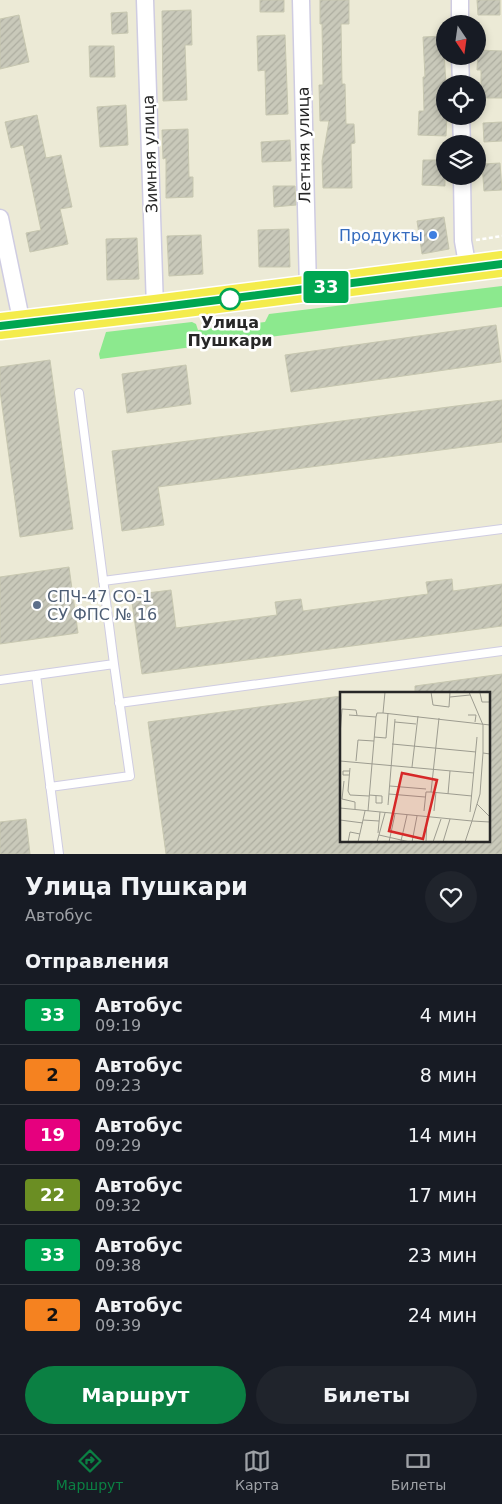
<!DOCTYPE html>
<html lang="ru">
<head>
<meta charset="utf-8">
<style>
  :root { --surface:#171b24; --page:#20242c; --text:#f1f3f6; --muted:#9ea1a6; --line:#363941; --accent:#0b8043 }
  body { margin:0; font-family:"DejaVu Sans",sans-serif; background:var(--page); color:var(--text); height:100vh; display:flex; flex-direction:column; font-size:19px; white-space:nowrap }
  * { box-sizing:border-box; margin:0 }
  p { font-size:16px; color:var(--muted) }
  .icon { flex:none; width:28px; height:28px; fill:none; stroke:currentColor; stroke-width:2; stroke-linecap:round; stroke-linejoin:round }
  .map { position:relative; height:854px; overflow:hidden }
  .drawer { display:flex; flex-direction:column; background:var(--surface); flex:1 }
  .drawer>* { flex:none }
  .badge { padding:0 10px; border-radius:4px; font-size:18px; line-height:32px }
  .needle { width:32px; rotate:167deg }
  .fabs { position:absolute; left:436px; top:15px; display:grid; gap:10px }
  .fabs a { display:grid; place-items:center; width:50px; height:50px; border-radius:50%; background:var(--surface); box-shadow:0 2px 8px #0003; font-size:25px }
  .map>.badge { position:absolute; translate:-50% -50%; box-shadow:0 0 0 2px #fff }
  h2 { padding:0 25px; font-size:19px; line-height:45px }
  .round { display:grid; place-items:center; flex:none; width:52px; height:52px; border-radius:26px; background:var(--page) }
  .overview { display:flex; align-items:center; justify-content:space-between; height:85px; padding:0 25px }
  h1 { font-size:24px; font-weight:600; line-height:38px }
  .button { display:flex; gap:10px; margin-top:auto; padding:10px 25px }
  .button a { flex:1; height:58px; border-radius:30px; background:var(--accent); color:#fff; font-size:20px; font-weight:600; line-height:58px; text-align:center }
  .button a+a { background:var(--page); color:var(--text) }
  ul { padding:0; list-style:none }
  li { display:flex; align-items:center; gap:15px; height:60px; padding:0 25px; border-top:1px solid var(--line) }
  li div { flex:1 }
  li b { display:block; font-size:19px }
  li em { font-style:normal }
  li .badge { min-width:55px; font-weight:700; text-align:center }
  .tabs { display:flex; justify-content:space-around; align-items:center; height:70px; border-top:1px solid var(--line); background:var(--surface); font-size:14px; color:var(--muted) }
  .tabs a { display:grid; justify-items:center; gap:2px }
  .tabs .active { color:var(--accent) }
  .map>svg:first-child { display:block }
  .grass { fill:#8ce98e }
  .building { fill:url(#building-hatch); stroke:#c7c7b0 }
  .lines { fill:none; stroke-linecap:round; stroke-linejoin:round }
  .service-casing { stroke:#cfcce2; stroke-width:10 }
  .minor-casing { stroke:#cfcce2; stroke-width:19 }
  .trunk-casing { stroke:#fff; stroke-width:29 }
  .path { stroke:#fff; stroke-width:2.5; stroke-dasharray:4 2.5; stroke-linecap:butt }
  .service { stroke:#fff; stroke-width:8 }
  .minor { stroke:#fff; stroke-width:16 }
  .trunk { stroke:#f4ec4c; stroke-width:26 }
  .line-casing { stroke:#fff; stroke-width:11 }
  .line { stroke:#00a651; stroke-width:8 }
  .shop-dot { fill:#3f7fe0; stroke:#fff; stroke-width:2 }
  .stop-dot { fill:#fff; stroke:#00a651; stroke-width:2.5 }
  .service-dot { fill:#5c6f8a; stroke:#fff; stroke-width:2 }
  .labels { text-anchor:middle; dominant-baseline:central; stroke-width:5; stroke-linejoin:round; paint-order:stroke }
  .street-label { font-size:16px; fill:#272727; stroke:#fff }
  .shop-label { font-size:16px; fill:#366cbe; stroke:#fff; text-anchor:end }
  .stop-label { font-size:16px; font-weight:bold; fill:#272727; stroke:#fff }
  .service-label { font-size:16px; fill:#4e5e75; stroke:#fff; text-anchor:start }
  .inset-road { fill:none; stroke:#9d9c90; stroke-width:1 }
  .view { fill:#d62828; fill-opacity:0.15; stroke:#d62828; stroke-width:2.5 }
  .inset-edge { fill:none; stroke:#272727; stroke-width:2.5 }
</style>
</head>
<body>
<div class="map">
<svg width="502" height="854" viewBox="0 0 502 854">
  <defs>
    <pattern id="building-hatch" width="6" height="6" patternUnits="userSpaceOnUse" patternTransform="scale(1.25)"><rect width="6" height="6" fill="#c9c9ba"/><path d="M-1 1l2-2M0 6l6-6M5 7l2-2" fill="none" stroke="#adada0"/></pattern>
  </defs>
  <rect width="100%" height="100%" fill="#ecead6"/>
  <path class="grass" d="M502,286V307L100,359L99,354L106,332L192,322L196,324L198,330L265,322L269,314Z"/>
  <path class="building" d="M260,0H284V12H260Z
    M320,0H349V24H341L342,84H345L346,124H354L355,143L351,144L352,188H323L322,161L329,121H320L319,85H323L322,24H320Z
    M477,0H500V15H478Z
    M191,10L192,45H185L187,100L163,101L162,11Z
    M127,12L128,33L112,34L111,13Z
    M19,15L29,62L0,69V19Z
    M285,35L288,114L266,115L265,70L258,71L257,36Z
    M443,36L446,84L445,116H447L446,136L418,135L419,111H424L423,77H425L423,37Z
    M89,46H114L115,77H90Z
    M478,50L502,51V98H481V70H477Z
    M126,105L128,145L100,147L97,107Z
    M37,115L46,158L61,155L72,207L60,209L68,244L30,252L26,233L41,230L23,145L11,148L5,122Z
    M502,122V141L484,142L483,123Z
    M188,129L189,177H193V197L166,198V158L163,159L162,130Z
    M290,140L291,161L262,162L261,142Z
    M423,160H445V186L422,185Z
    M500,163L502,190L484,191L482,164Z
    M273,186H295L296,205L274,207Z
    M444,217L449,249L422,254L417,221Z
    M289,229L290,267H259L258,230Z
    M201,235L203,274L169,276L167,236Z
    M137,238L139,279L107,280L106,239Z
    M496,325L501,362L291,392L285,355Z
    M50,360L73,529L20,537L0,391V367Z
    M186,365L191,404L127,413L122,374Z
    M502,400V442L158,487L164,525L122,531L112,451Z
    M69,567L78,633L0,644V577Z
    M452,579L453,591L502,584V626L142,674L131,595L171,590L176,628L277,615L275,602L301,599L303,611L428,594L426,582Z
    M502,674V854H166L148,722L341,696V840H488V693H415V686Z
    M26,819L30,854H0V822Z"/>
  <g class="lines">
    <g class="service-casing">
      <path id="service" d="M103,581L502,529
        M0,680L36,675
        M119,703L502,651
        M50,787L130,776L114,664
        M59,854L36,675L114,664L79,393"/>
    </g>
    <g class="minor-casing">
      <path id="minor" d="M145,0L155,308
        M301,0L308,289
        M460,0V24
        M460,56L461,84
        M461,116L462,144
        M462,176L463,241L468,269
        M0,218L22,324"/>
    </g>
    <g class="trunk-casing">
      <path id="trunk" d="M0,326L155,308L502,264"/>
    </g>
    <path class="path" d="M476,240L502,236"/>
    <use href="#service" class="service"/>
    <use href="#minor" class="minor"/>
    <use href="#trunk" class="trunk"/>
  </g>
  <g class="lines">
    <g class="line-casing">
      <path id="line" d="M0,326L155,308L502,264"/>
    </g>
    <use href="#line" class="line"/>
  </g>
  <circle class="shop-dot" cx="433" cy="235" r="5"/>
  <circle class="stop-dot" cx="230" cy="299" r="10"/>
  <circle class="service-dot" cx="37" cy="605" r="5"/>
  <g class="labels">
    <g class="street-label">
      <text transform="translate(304 145) rotate(-91)">Летняя улица</text>
      <text transform="translate(150 154) rotate(-92)">Зимняя улица</text>
    </g>
    <g class="shop-label">
      <text x="423" y="235">Продукты</text>
    </g>
    <g class="stop-label">
      <text x="230" y="322">Улица<tspan x="230" dy="18">Пушкари</tspan></text>
    </g>
    <g class="service-label">
      <text x="47" y="596">СПЧ-47 СО-1<tspan x="47" dy="18">СУ ФПС № 16</tspan></text>
    </g>
  </g>
  <g transform="translate(340 692)">
    <rect width="150" height="150" fill="#ecead6"/>
    <path class="inset-road" d="M91,0L93,13L109,15L110,0M129,0L143,33V61M140,1L142,10H150M110,5L130,3M43,21L45,0M9,23L36,25L37,21H43L150,33M128,23H136L135,30M55,30L76,32M0,43L2,17L16,18L17,23M34,45L46,46L48,21M52,52L136,60M150,62L143,61L140,102L132,129L150,130M0,69L134,81M16,69L18,48L34,49M72,75L78,24M10,76L8,99L10,103L29,104M9,83H3V79H10M4,89L2,107L15,110V117M50,94L86,97M91,100L132,104M49,102L85,105M108,102L110,79M29,103L42,104V111H36V104M137,112L150,125M48,113L55,27M0,116L132,129L125,150M28,119L36,25M84,119L86,100H91L99,26M94,119L96,100M130,120L137,45M0,128L23,131M23,128L39,129M38,141L40,120M39,143L70,150M61,149L67,123M8,150L10,140L20,142M18,150L25,119M37,150L45,121M49,150L55,122M72,150L77,124M86,150L87,126M93,150L101,127M103,150L110,127"/>
    <path class="view" d="M62,81L97,88L83,147L49,139Z"/>
    <rect width="150" height="150" class="inset-edge"/>
  </g>
</svg>
<div class="fabs">
<a><svg class="needle" viewBox="-14 -14 28 28"><path d="M0-13l5 13h-10z" fill="#e53935"/><path d="M0 13l5-13h-10z" fill="#9ea1a6"/></svg></a>
<a><svg class="icon" aria-label="locate" viewBox="0 0 24 24"><circle cx="12" cy="12" r="6"/><path d="M12 2v4M12 18v4M2 12h4M18 12h4"/></svg></a>
<a><svg class="icon" aria-label="layers" viewBox="0 0 24 24"><path d="M12 4l9 5-9 5-9-5zM3 14l9 5 9-5"/></svg></a>
</div>
<b class="badge" style="left:326px;top:287px;background:#00a651;color:#fff">33</b>
</div>
<section class="drawer">
<div class="overview"><div><h1>Улица Пушкари</h1><p>Автобус</p></div><a class="round"><svg class="icon" aria-label="heart" viewBox="0 0 24 24"><path d="M12 20l-8-8c-3-5 5-10 8-4 3-6 11-1 8 4z"/></svg></a></div>
<h2>Отправления</h2>
<ul>
<li><span class="badge" style="background:#00a651;color:#fff">33</span><div><b>Автобус</b><p>09:19</p></div><em>4 мин</em></li>
<li><span class="badge" style="background:#f58220;color:#111">2</span><div><b>Автобус</b><p>09:23</p></div><em>8 мин</em></li>
<li><span class="badge" style="background:#e6007e;color:#fff">19</span><div><b>Автобус</b><p>09:29</p></div><em>14 мин</em></li>
<li><span class="badge" style="background:#6b8e23;color:#fff">22</span><div><b>Автобус</b><p>09:32</p></div><em>17 мин</em></li>
<li><span class="badge" style="background:#00a651;color:#fff">33</span><div><b>Автобус</b><p>09:38</p></div><em>23 мин</em></li>
<li><span class="badge" style="background:#f58220;color:#111">2</span><div><b>Автобус</b><p>09:39</p></div><em>24 мин</em></li>
</ul>
<div class="button"><a>Маршрут</a><a>Билеты</a></div>
</section>
<nav class="tabs">
<a class="active"><svg class="icon" aria-label="directions" viewBox="0 0 24 24"><path d="M12 3l9 9-9 9-9-9zM9 14v-3h6M13 9l2 2-2 2"/></svg>Маршрут</a>
<a><svg class="icon" aria-label="map" viewBox="0 0 24 24"><path d="M3 6l6-2 6 2 6-2v14l-6 2-6-2-6 2zM9 4v14M15 6v14"/></svg>Карта</a>
<a><svg class="icon" aria-label="tickets" viewBox="0 0 24 24"><path d="M3 7h18v10H3zM15 7v10"/></svg>Билеты</a>
</nav>
</body>
</html>
